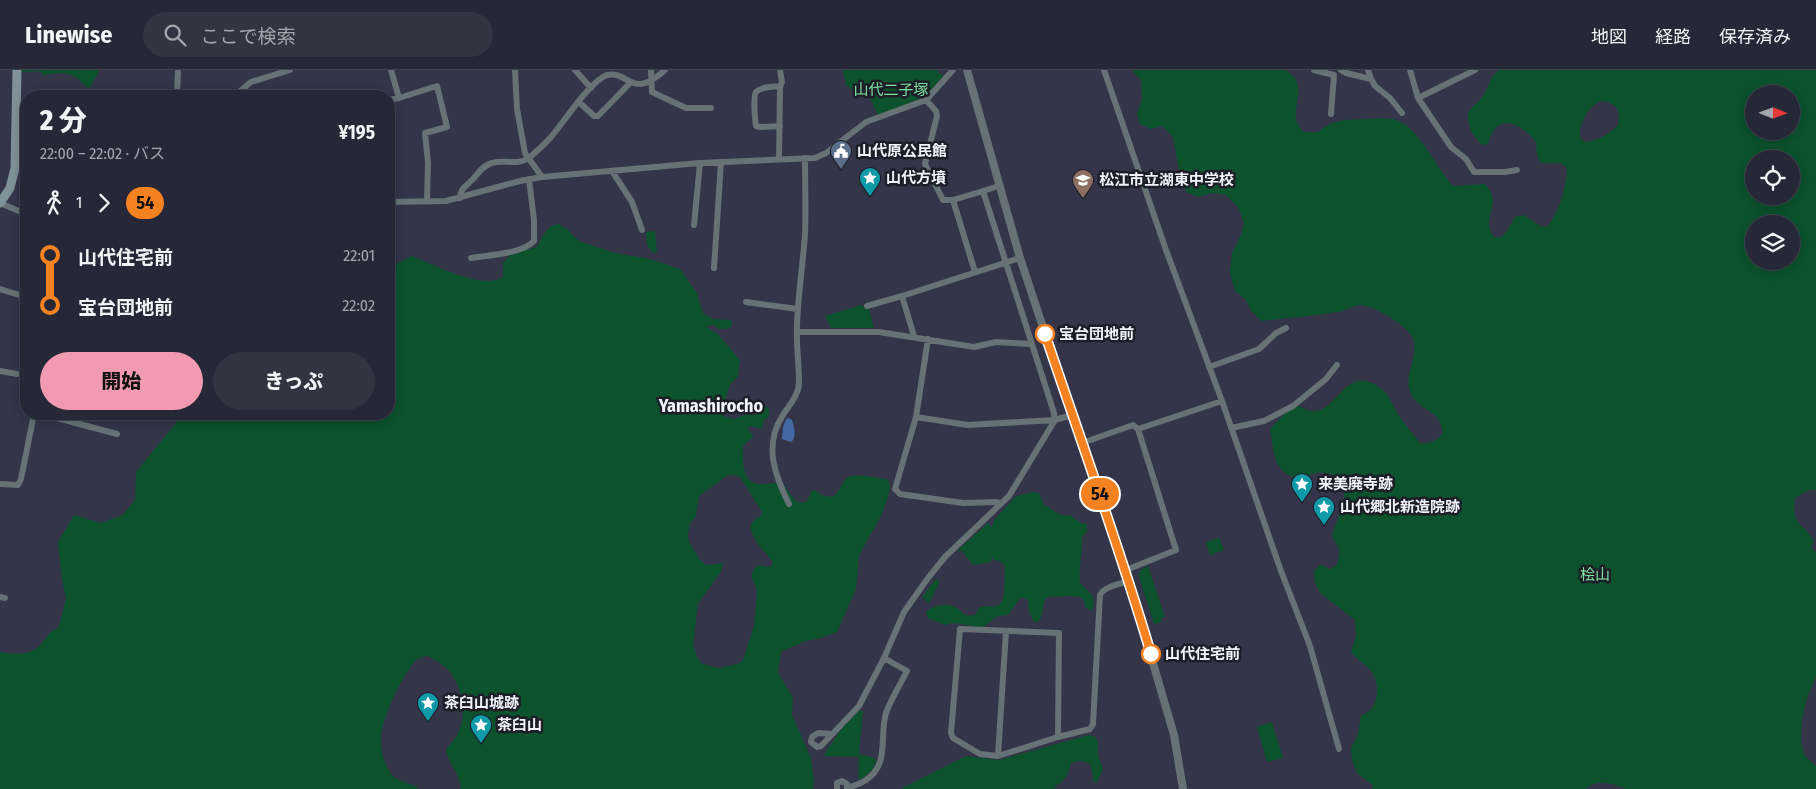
<!DOCTYPE html>
<html lang="ja">
<head>
<meta charset="utf-8">
<style>
  :root { --surface:#272837; --page:#333442; --text:#f1f3f6; --muted:#a4a6ad; --line:#434452; --accent:#f19ab1 }
  body { margin:0; font-family:"Fira Sans Condensed","Noto Sans JP",sans-serif; background:var(--page); color:var(--text); height:100vh; display:flex; flex-direction:column; font-size:19px; white-space:nowrap }
  * { box-sizing:border-box; margin:0 }
  p { font-size:16px; color:var(--muted) }
  .icon { flex:none; width:28px; height:28px; fill:none; stroke:currentColor; stroke-width:2; stroke-linecap:round; stroke-linejoin:round }
  .map { position:relative; flex:1; overflow:hidden }
  .drawer { position:absolute; left:20px; top:20px; width:375px; height:330px; display:flex; flex-direction:column; background:var(--surface); border-radius:20px; box-shadow:0 2px 12px #0003,0 0 0 1px var(--line) }
  .drawer>* { flex:none }
  .badge { padding:0 10px; border-radius:16px; font-size:18px; line-height:32px }
  .needle { width:32px; rotate:91deg }
  .controls { position:absolute; left:1745px; top:15px; display:grid; gap:10px }
  .controls a { display:grid; place-items:center; width:55px; height:55px; border-radius:50%; background:var(--surface); box-shadow:0 2px 12px #0003,0 0 0 1px var(--line); font-size:25px }
  .map>.badge { position:absolute; translate:-50% -50%; box-shadow:0 0 0 2px #fff }
  .legs { display:flex; align-items:center; gap:8px; height:55px; padding:0 20px; font-size:16px }
  .legs p { margin-inline-start:auto }
  .summary { display:flex; align-items:center; justify-content:space-between; height:85px; padding:0 20px }
  h1 { font-size:28px; font-weight:800; line-height:38px }
  .action { display:flex; gap:10px; margin-top:auto; padding:10px 20px }
  .action a { flex:1; height:58px; border-radius:30px; background:var(--accent); color:#111; font-size:20px; font-weight:800; line-height:58px; text-align:center }
  .action a+a { background:var(--page); color:var(--text) }
  ul { padding:0 20px; list-style:none }
  li { display:flex; align-items:center; gap:18px; height:50px; font-size:19px }
  li i { display:grid; place-items:center; width:8px; height:100%; margin:0 6px; background:currentColor }
  li i::after { content:''; width:12px; height:12px; margin:-6px; border:4px solid; border-radius:50%; background:var(--surface) }
  li p { margin-inline-start:auto }
  li:first-child i { background:linear-gradient(#0000 50%,currentColor 0) }
  li:last-child i { background:linear-gradient(currentColor 50%,#0000 0) }
  header { display:flex; align-items:center; gap:30px; box-sizing:border-box; height:70px; padding:0 25px; background:var(--surface); border-bottom:1px solid var(--line) }
  header strong { font-size:24px }
  nav { display:flex; gap:28px; margin-inline-start:auto; font-size:18px }
  .search { width:350px; height:45px; background:var(--page); display:flex; align-items:center; gap:12px; box-sizing:border-box; padding:0 18px; border-radius:28px; color:var(--muted); font-size:19px }
  .map>svg:first-child { display:block }
  .green { fill:#0c522d; fill-rule:evenodd }
  .water { fill:#456aa3 }
  .lines { fill:none; stroke-linecap:round; stroke-linejoin:round }
  .minor { stroke:#667276; stroke-width:6 }
  .tertiary { stroke:#667276; stroke-width:8 }
  .secondary { stroke:#809299; stroke-width:9 }
  .line-1-casing { stroke:#fff; stroke-width:11 }
  .line-1 { stroke:#f58220; stroke-width:8 }
  .stop-1-dot { fill:#fff; stroke:#f58220; stroke-width:2.5 }
  .labels { text-anchor:middle; dominant-baseline:central; stroke-width:5; stroke-linejoin:round; paint-order:stroke }
  .park-label { font-size:15px; fill:#7ee1a2; stroke:#1d1e27 }
  .poi-label { font-size:15px; font-weight:bold; fill:#f2f3fd; stroke:#1d1e27; text-anchor:start }
  .stop-label { font-size:15px; font-weight:bold; fill:#f2f3fd; stroke:#1d1e27; text-anchor:start }
  .quarter-label { font-size:18px; font-weight:bold; fill:#f2f3fd; stroke:#1d1e27 }
</style>
</head>
<body>
<header>
<strong>Linewise</strong>
<div class="search"><svg class="icon" aria-label="search" viewBox="0 0 24 24"><circle cx="10" cy="10" r="6"/><path d="M15 15l6 6"/></svg>ここで検索</div>
<nav><a>地図</a><a>経路</a><a>保存済み</a></nav>
</header>
<div class="map">
<svg width="1816" height="719" viewBox="0 0 1816 719">
  <rect width="100%" height="100%" fill="#343549"/>
  <path class="green" d="M20,0H99C98,7 92,11 90,18C82,16 81,9 74,6C64,1 52,4 42,5L41,1L20,2Z
    M843,0H936L943,6L923,30L878,45L868,24L862,27L846,15Z
    M1132,0H1286C1288,2 1293,5 1295,8C1306,26 1285,45 1304,62H1318C1332,50 1343,50 1361,49C1370,49 1391,47 1399,51C1418,58 1437,99 1453,116L1485,114C1487,117 1491,121 1492,125C1496,140 1482,153 1494,167H1502L1508,159L1515,147L1524,145L1540,156L1547,157C1560,139 1566,120 1567,98L1561,93H1540L1537,84L1536,72C1519,52 1497,41 1488,74L1482,75C1472,65 1467,56 1468,42C1472,37 1478,32 1482,27C1490,17 1488,8 1499,0H1816V420H1809L1795,428C1791,457 1803,451 1814,472L1811,477L1816,483V607L1807,628L1802,650L1801,670L1804,685L1816,696V719H1626C1613,714 1597,708 1586,719H1373L1372,715L1357,703L1352,690L1351,678L1358,665L1361,646C1364,644 1369,642 1371,639C1379,630 1379,611 1371,601C1365,594 1357,590 1351,582L1356,566L1355,550L1320,523L1315,513L1314,501L1320,494L1329,499L1336,496C1341,483 1341,478 1332,467C1335,452 1346,434 1344,418C1344,415 1341,410 1339,407C1324,401 1315,400 1302,410C1273,404 1274,383 1270,359L1288,340L1299,336C1337,361 1339,287 1382,319C1390,326 1395,340 1401,349C1407,357 1414,365 1420,373C1431,374 1436,371 1443,363C1441,339 1421,343 1411,324C1402,305 1420,286 1413,268C1409,257 1372,234 1360,235C1352,236 1345,241 1338,242C1313,246 1287,248 1262,251L1251,241L1246,230L1235,221L1230,203L1232,183L1241,165L1244,153L1238,137L1226,125L1212,123L1199,127L1186,122L1180,106L1173,67L1162,56L1151,59L1140,54L1137,44L1142,29L1141,10ZM1754,24H1791V61H1754ZM1600,31L1608,32L1616,37L1619,43L1618,55C1610,64 1597,71 1585,72L1580,68C1579,53 1587,38 1600,31ZM1754,89H1791V126H1754ZM1754,154H1791V191H1754Z
    M559,154L567,159L579,171L615,183L650,189L680,199L697,223L703,243L713,249L731,250L732,255C729,260 724,259 718,259L713,254L706,257L718,264L740,290L738,306L730,315L721,342L723,346L734,349L747,344L755,345L766,337L769,338V347L764,350L762,359L751,356L747,359L752,364L753,367L743,376C743,389 741,411 758,414C766,415 774,412 782,413L795,430L800,433L806,432L812,421L815,420C841,440 838,409 851,406C862,404 876,408 887,409L889,412L890,419L886,433L881,446L859,485L856,519L837,562L821,568L805,571L781,582L778,602L793,628L792,645L811,688L814,712L813,719H461C459,701 448,695 446,679C449,675 453,671 456,667C468,648 463,619 450,602C444,595 436,590 428,586C423,587 417,588 414,592C401,609 384,644 381,665C380,678 383,692 390,702C397,714 411,711 419,719H0V582C15,584 31,587 42,573C49,564 48,563 59,557L66,528L62,509L58,472L74,445L101,453L123,445L135,430L136,402L183,344H389V223L391,220C384,197 394,196 412,186C432,194 484,221 503,207V193L510,185L537,177C542,167 547,155 559,154ZM728,405H735L740,407L762,442L761,446C736,455 764,480 773,492L770,497L758,495L754,499L751,506L757,520L754,556L743,590L738,594L719,598L702,594L697,587L693,574L698,533L721,502L723,493L706,495L700,490L689,472L688,464L690,453L696,446L699,426Z
    M655,161L657,183L652,182L647,175L646,162Z
    M861,235L869,239L874,258H831L825,246Z
    M1033,422L1039,423L1044,435C1054,439 1059,448 1070,445L1081,453L1087,454V462L1082,467C1083,483 1078,497 1080,513L1093,526L1094,537L1091,541L1085,537L1084,530L1080,527L1069,526L1049,527L1045,529C1042,537 1044,545 1038,552H1034L1029,542L1028,530L1021,527L1008,545L998,546L983,557C971,558 956,550 945,555L928,548L926,542C932,536 944,533 953,536C963,539 961,548 975,545L980,537C986,536 992,537 997,536C1007,533 1004,506 1005,496L1000,491L994,490L992,486L991,492L973,495L962,481H957L988,453L992,457L994,450L1016,426Z
    M1219,467L1224,480L1210,485L1206,473L1209,471Z
    M1148,496L1165,547L1161,548L1162,552L1154,554L1138,504L1142,499Z
    M936,509L940,512L929,533L922,527Z
    M859,641H863L859,684L871,687L877,690L872,700L860,710H858L859,687L823,686L842,658Z
    M1272,652L1283,688L1267,692L1257,657Z
    M1089,665L1096,667L1098,672V686L1103,699L1097,712L1094,713L1091,695C1086,690 1077,690 1071,693C1069,706 1063,711 1053,719H900L966,686L999,690Z"/>
  <path class="water" d="M789,348L792,350C794,357 797,368 791,372L782,369L783,357L786,349Z"/>
  <g class="lines">
    <path class="minor" d="M515,0L517,39L525,83L542,107
      M575,0L591,18
      M651,0L652,22L686,38H711
      M1104,0L1166,180L1222,331L1281,501L1310,576L1339,679
      M1314,0L1334,5L1331,44
      M1341,0L1346,3L1371,9L1368,0
      M1410,0L1418,28L1475,0
      M1371,9L1375,16L1390,28L1402,43
      M177,26L178,0
      M234,26L251,12L290,0
      M399,28L437,16L447,57L425,63L428,93L427,132
      M1418,28L1451,77L1466,89L1474,102H1505L1517,100
      M389,30L399,28L391,0
      M926,30L936,41L937,46L925,94L943,130H953
      M579,32L594,46H598L631,12
      M780,56L760,57L756,56C755,50 753,26 756,22C761,17 774,16 780,17
      M16,64L26,58
      M779,89L780,17L782,12L780,0
      M612,101L632,132L642,160
      M460,128C460,119 466,116 472,110C478,104 483,95 492,93C505,89 517,96 529,88C537,81 544,75 551,67C564,52 589,12 607,5C629,0 631,31 665,0
      M389,132L446,131L520,111L542,107L700,93L815,88L826,83L866,52L926,30L953,0
      M0,133L26,144
      M694,155L700,93
      M471,188C488,185 522,184 534,171V150L529,109
      M714,198L721,92
      M975,202L953,130L983,121
      M0,219L26,227
      M746,232L798,239
      M867,236L902,226
      M797,262H879L974,277L996,272L1031,274
      M914,266L902,226L1020,188
      M928,269L916,347L895,419L900,424L963,433L997,432L1001,434
      M1209,297L1259,279L1276,263L1286,258
      M0,301L17,304
      M42,344L117,364
      M916,347L968,355L1055,350L1072,345
      M1231,358L1264,351L1293,336L1326,309L1337,295
      M1138,359L1222,331
      M1082,373L1133,355L1138,359L1176,480L1126,500
      M0,414L18,415L21,409L34,344
      M789,434C775,406 763,375 783,345C790,334 799,325 799,312C799,293 796,274 797,255C798,224 803,194 805,164C806,139 805,113 805,88
      M0,527L5,528
      M884,588L904,542L928,508L945,487L1009,426L1055,350L1054,343L983,121L999,116
      M832,664L818,663L812,667L811,672L817,677L821,676L859,636L884,588L907,601C900,615 891,629 886,643C879,667 890,694 866,710C860,714 855,716 848,717
      M1058,667L1090,659L1093,654L1100,525C1105,516 1120,514 1129,511
      M998,686L980,684L953,668L951,663L960,559L1059,563L1058,667L998,686L1006,561
      M837,719V713L842,711L847,714V719"/>
    <path class="tertiary" d="M967,0L1020,188L1072,345L1129,511L1174,665L1183,719"/>
    <path class="secondary" d="M0,133L10,118L15,98L17,0"/>
  </g>
  <g class="lines">
    <g class="line-1-casing">
      <path id="line-1" d="M1045,264C1081,371 1119,476 1151,584"/>
    </g>
    <use href="#line-1" class="line-1"/>
  </g>
  <defs>
    <g id="civic-pin" transform="scale(1.125)"><path d="M0 17L-7.5 6A9.5 9.5 0 1 1 7.5 6Z" fill="#5c6f8a" stroke="#1d1e27"/><path d="M-.6-6.5H3V-4.5H.6V-3L4-1V1h2V6H-6V1h2V-1L-.6-3ZM-1.2 2.5V6h2.4V2.5Z" fill="#fff"/></g>
    <g id="sight-pin" transform="scale(1.125)"><path d="M0 17L-7.5 6A9.5 9.5 0 1 1 7.5 6Z" fill="#0f9aa8" stroke="#1d1e27"/><path d="M0-6L1.8-2.2L6-1.7L2.9 1.2L3.7 5.4L0 3.3L-3.7 5.4L-2.9 1.2L-6-1.7L-1.8-2.2Z" fill="#fff"/></g>
    <g id="school-pin" transform="scale(1.125)"><path d="M0 17L-7.5 6A9.5 9.5 0 1 1 7.5 6Z" fill="#8d6e63" stroke="#1d1e27"/><path d="M0-5L7-2L0 1L-7-2ZM-4 1L0 2.5L4 1V4Q0 6-4 4Z" fill="#fff"/></g>
  </defs>
  <g fill-rule="evenodd">
    <use href="#civic-pin" x="841" y="81"/>
    <use href="#sight-pin" x="870" y="108"/>
    <use href="#school-pin" x="1083" y="110"/>
    <use href="#sight-pin" x="1302" y="414"/>
    <use href="#sight-pin" x="1324" y="437"/>
    <use href="#sight-pin" x="428" y="633"/>
    <use href="#sight-pin" x="481" y="655"/>
  </g>
  <g class="stop-1-dot">
    <circle cx="1045" cy="264" r="9"/>
    <circle cx="1151" cy="584" r="9"/>
  </g>
  <g class="labels">
    <g class="park-label">
      <text x="891" y="20">山代二子塚</text>
      <text x="1595" y="505">桧山</text>
    </g>
    <g class="poi-label">
      <text x="857" y="81">山代原公民館</text>
      <text x="886" y="108">山代方墳</text>
      <text x="1099" y="110">松江市立湖東中学校</text>
      <text x="1318" y="414">来美廃寺跡</text>
      <text x="1340" y="437">山代郷北新造院跡</text>
      <text x="444" y="633">茶臼山城跡</text>
      <text x="497" y="655">茶臼山</text>
    </g>
    <g class="stop-label">
      <text x="1059" y="264">宝台団地前</text>
      <text x="1165" y="584">山代住宅前</text>
    </g>
    <g class="quarter-label">
      <text x="711" y="336">Yamashirocho</text>
    </g>
  </g>
</svg>
<div class="controls">
<a><svg class="needle" viewBox="-14 -14 28 28"><path d="M0-13l5 13h-10z" fill="#e53935"/><path d="M0 13l5-13h-10z" fill="#a4a6ad"/></svg></a>
<a><svg class="icon" aria-label="locate" viewBox="0 0 24 24"><circle cx="12" cy="12" r="6"/><path d="M12 2v4M12 18v4M2 12h4M18 12h4"/></svg></a>
<a><svg class="icon" aria-label="layers" viewBox="0 0 24 24"><path d="M12 4l9 5-9 5-9-5zM3 14l9 5 9-5"/></svg></a>
</div>
<b class="badge" style="left:1100px;top:424px;background:#f58220;color:#111">54</b>
<section class="drawer">
<div class="summary"><div><h1>2 分</h1><p>22:00 – 22:02 · バス</p></div><b>¥195</b></div>
<div class="legs"><svg class="icon" aria-label="walk" viewBox="0 0 24 24"><circle cx="13" cy="4" r="2"/><path d="M13 8l-2 6 4 7M11 14l-3 7M7 12l3-4h3l4 4"/></svg>1<svg class="icon" aria-label="forward" viewBox="0 0 24 24"><path d="M9 5l7 7-7 7"/></svg><b class="badge" style="background:#f58220;color:#111">54</b></div>
<ul>
<li><i style="color:#f58220"></i><b>山代住宅前</b><p>22:01</p></li>
<li><i style="color:#f58220"></i><b>宝台団地前</b><p>22:02</p></li>
</ul>
<div class="action"><a>開始</a><a>きっぷ</a></div>
</section>
</div>
</body>
</html>
